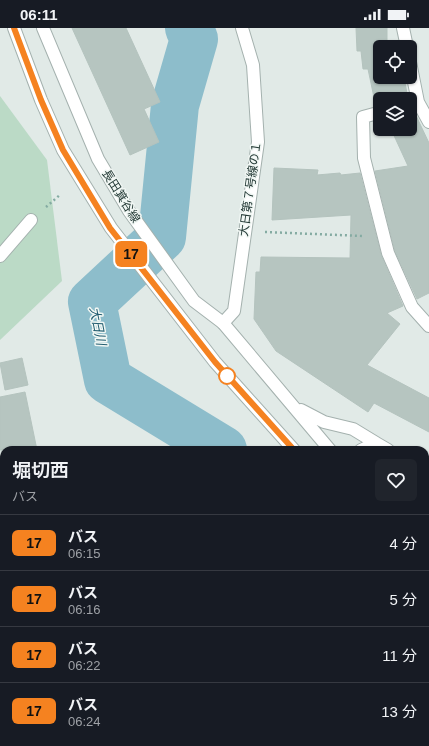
<!DOCTYPE html>
<html lang="ja">
<head>
<meta charset="utf-8">
<style>
  :root { --surface:#171b24; --page:#20242c; --text:#f1f3f6; --muted:#9ea1a6; --line:#363941 }
  body { margin:0; font-family:Helvetica,"Noto Sans JP",sans-serif; background:var(--page); color:var(--text); height:100vh; display:flex; flex-direction:column; font-size:15px; white-space:nowrap }
  * { box-sizing:border-box; margin:0 }
  p { font-size:13px; color:var(--muted) }
  .icon { flex:none; width:22px; height:22px; fill:none; stroke:currentColor; stroke-width:2; stroke-linecap:round; stroke-linejoin:round }
  .map { position:relative; flex:1; overflow:hidden }
  .side { position:absolute; left:0px; top:418px; width:429px; height:300px; display:flex; flex-direction:column; background:var(--surface); border-radius:12px 12px 0 0; box-shadow:0 1px 3px #0004 }
  .side>* { flex:none }
  .badge { padding:0 8px; border-radius:6px; font-size:14px; line-height:26px }
  .buttons { position:absolute; left:373px; top:12px; display:grid; gap:8px }
  .buttons a { display:grid; place-items:center; width:44px; height:44px; border-radius:6px; background:var(--surface); box-shadow:0 1px 3px #0004; font-size:20px }
  .map>.badge { position:absolute; translate:-50% -50%; box-shadow:0 0 0 2px #fff }
  .round { display:grid; place-items:center; flex:none; width:42px; height:42px; border-radius:6px; background:var(--page) }
  .summary { display:flex; align-items:center; justify-content:space-between; height:68px; padding:0 12px }
  h1 { font-size:19px; font-weight:600; line-height:30px }
  ul { padding:0; list-style:none }
  li { display:flex; align-items:center; gap:12px; height:56px; padding:0 12px; border-top:1px solid var(--line) }
  li div { flex:1 }
  li b { display:block; font-size:15px }
  li em { font-style:normal }
  li .badge { min-width:44px; font-weight:700; text-align:center }
  .status { display:flex; justify-content:space-between; align-items:center; height:28px; padding:0 20px; background:var(--surface); direction:ltr }
  .status svg { height:11px; fill:currentColor }
  .map>svg:first-child { display:block }
  .green { fill:#bbdac6 }
  .lines { fill:none; stroke-linecap:round; stroke-linejoin:round }
  .river { stroke:#8dbdcb; stroke-width:48 }
  .building { fill:#b6c5c0; stroke:#b4c3be }
  .service-casing { stroke:#a4b1ae; stroke-width:14 }
  .minor-casing { stroke:#a4b1ae; stroke-width:14 }
  .tertiary-casing { stroke:#a4b1ae; stroke-width:14 }
  .path { stroke:#84aba2; stroke-width:2.5; stroke-dasharray:2 3; stroke-linecap:butt }
  .service { stroke:#fff; stroke-width:12 }
  .minor { stroke:#fff; stroke-width:12 }
  .tertiary { stroke:#fff; stroke-width:12 }
  .line-casing { stroke:#fff; stroke-width:9 }
  .line { stroke:#f58220; stroke-width:6 }
  .stop-dot { fill:#fff; stroke:#f58220; stroke-width:2 }
  .labels { text-anchor:middle; dominant-baseline:central; stroke-width:3; stroke-linejoin:round; paint-order:stroke }
  .street-label { font-size:12px; fill:#233935; stroke:#f1f7f4 }
  .water-label { font-size:13px; font-style:italic; fill:#225d70; stroke:#f1f7f4 }
</style>
</head>
<body>
<div class="status"><b>06:11</b><svg viewBox="0 0 49 12"><path d="M0 12V9h3v3zM5 12V6h3v6zM10 12V3h3v9zM15 12V0h3v12zM26 1h20v11H26zM47 4h2v5h-2z"/></svg></div>
<div class="map">
<svg width="429" height="718" viewBox="0 0 429 718">
  <rect width="100%" height="100%" fill="#e1eae7"/>
  <path class="green" d="M0,68L47,132L62,253L0,312Z"/>
  <g class="lines">
    <path class="river" d="M189,0L194,11L175,77L162,209L92,274L108,352L223,422
      M425,709L429,713"/>
  </g>
  <path class="building" d="M72,0H126L160,74L144,81L159,114L130,127Z
    M356,0H387V19H380V49H404L408,71H380V82L376,79L368,41H363L361,23H357Z
    M410,75L429,115V265L417,271L395,223L375,143L408,138L391,101H410Z
    M274,140L318,142L317,147L340,145L341,147L360,145L381,227L403,278L387,285L400,296L367,337L429,370V404L374,375L368,384L276,323L254,291L256,244H260L261,229L350,230L351,187L272,192Z
    M22,330L28,357L5,362L0,335Z
    M25,364L37,422H0V369Z"/>
  <g class="lines">
    <g class="service-casing">
      <path id="service" d="M374,86L363,89L364,130L388,225L412,279L429,298
        M64,718L65,714
        M314,718L316,714"/>
    </g>
    <g class="minor-casing">
      <path id="minor" d="M403,0L407,19
        M410,34L418,74L429,94
        M0,228L31,192
        M223,295L234,283L258,114L253,37L242,0
        M0,642L4,644
        M184,714L194,718"/>
    </g>
    <g class="tertiary-casing">
      <path id="tertiary" d="M14,0L41,72L63,122L111,200L215,334L294,422
        M43,0L98,131L129,183L194,273L223,295L330,422
        M301,382L324,394L353,401L376,415
        M361,422L376,415L388,422
        M425,447L429,450
        M425,549L429,555
        M425,613L429,629"/>
    </g>
    <path class="path" d="M46,179L61,166
      M265,204L363,208"/>
    <use href="#service" class="service"/>
    <use href="#minor" class="minor"/>
    <use href="#tertiary" class="tertiary"/>
  </g>
  <g class="lines">
    <g class="line-casing">
      <path id="line" d="M14,0L41,72L63,122L110,200L215,334L294,422"/>
    </g>
    <use href="#line" class="line"/>
  </g>
  <circle class="stop-dot" cx="227" cy="348" r="8"/>
  <g class="labels">
    <g class="street-label">
      <text transform="translate(250 161) rotate(-82)">大日第７号線の１</text>
      <text transform="translate(121 168) rotate(58)">長田箕谷線</text>
    </g>
    <g class="water-label">
      <text transform="translate(98 298) rotate(79)">大日川</text>
    </g>
  </g>
</svg>
<div class="buttons">
<a><svg class="icon" aria-label="locate" viewBox="0 0 24 24"><circle cx="12" cy="12" r="6"/><path d="M12 2v4M12 18v4M2 12h4M18 12h4"/></svg></a>
<a><svg class="icon" aria-label="layers" viewBox="0 0 24 24"><path d="M12 4l9 5-9 5-9-5zM3 14l9 5 9-5"/></svg></a>
</div>
<b class="badge" style="left:131px;top:226px;background:#f58220;color:#111">17</b>
<section class="side">
<div class="summary"><div><h1>堀切西</h1><p>バス</p></div><a class="round"><svg class="icon" aria-label="heart" viewBox="0 0 24 24"><path d="M12 20l-8-8c-3-5 5-10 8-4 3-6 11-1 8 4z"/></svg></a></div>
<ul>
<li><span class="badge" style="background:#f58220;color:#111">17</span><div><b>バス</b><p>06:15</p></div><em>4 分</em></li>
<li><span class="badge" style="background:#f58220;color:#111">17</span><div><b>バス</b><p>06:16</p></div><em>5 分</em></li>
<li><span class="badge" style="background:#f58220;color:#111">17</span><div><b>バス</b><p>06:22</p></div><em>11 分</em></li>
<li><span class="badge" style="background:#f58220;color:#111">17</span><div><b>バス</b><p>06:24</p></div><em>13 分</em></li>
</ul>
</section>
</div>
</body>
</html>
